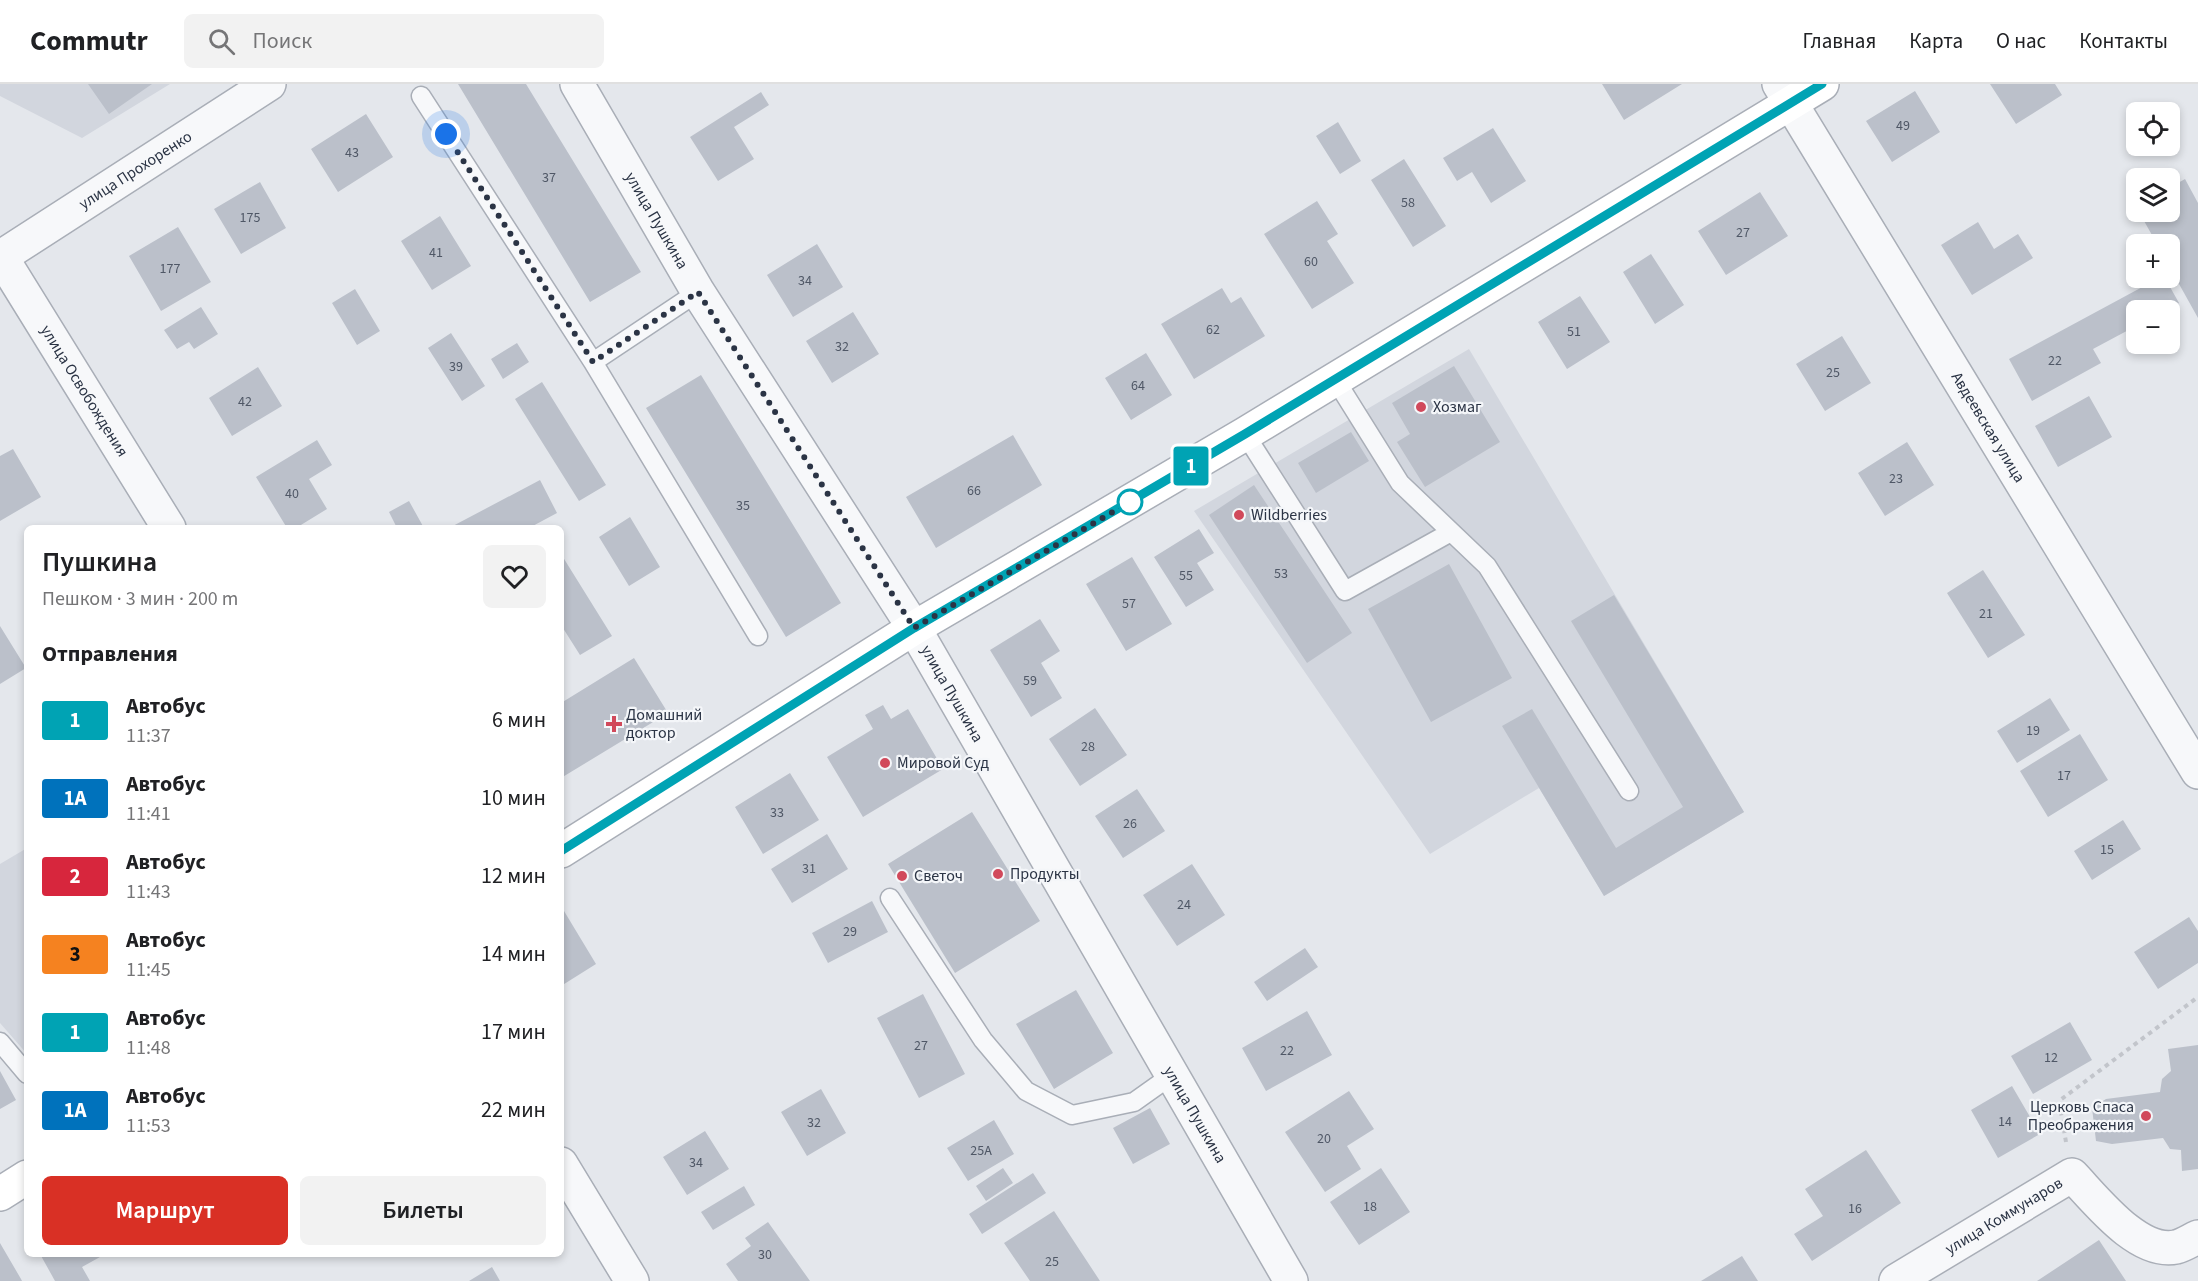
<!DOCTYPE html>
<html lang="ru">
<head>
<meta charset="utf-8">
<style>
  :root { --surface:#fff; --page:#f2f2f2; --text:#202124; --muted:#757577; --line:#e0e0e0; --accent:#d93025 }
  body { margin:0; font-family:"Source Sans 3",sans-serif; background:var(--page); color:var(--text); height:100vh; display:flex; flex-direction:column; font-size:22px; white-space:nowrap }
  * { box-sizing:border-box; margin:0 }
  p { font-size:20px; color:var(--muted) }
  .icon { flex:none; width:33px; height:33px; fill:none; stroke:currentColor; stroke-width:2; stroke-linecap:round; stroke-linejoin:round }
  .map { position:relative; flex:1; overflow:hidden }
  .sheet { position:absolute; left:24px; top:441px; width:540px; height:732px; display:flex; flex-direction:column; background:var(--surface); border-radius:9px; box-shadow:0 3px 9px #0003 }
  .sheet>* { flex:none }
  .badge { padding:0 12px; border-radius:4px; font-size:21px; line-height:39px }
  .controls { position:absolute; left:2126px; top:18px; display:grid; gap:12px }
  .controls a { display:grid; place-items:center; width:54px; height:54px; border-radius:9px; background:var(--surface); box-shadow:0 3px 9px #0003; font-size:30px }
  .you { position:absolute; width:30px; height:30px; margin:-15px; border:4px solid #fff; border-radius:50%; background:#1a73e8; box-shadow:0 0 0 9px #1a73e833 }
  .map>.badge { position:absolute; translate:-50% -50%; box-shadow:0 0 0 3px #fff }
  h2 { padding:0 18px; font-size:22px; line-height:54px }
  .round { display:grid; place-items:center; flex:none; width:63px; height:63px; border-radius:9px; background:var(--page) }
  .head { display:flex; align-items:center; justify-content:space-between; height:102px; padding:0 18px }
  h1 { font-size:28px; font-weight:600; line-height:45px }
  .cta { display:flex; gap:12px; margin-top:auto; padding:12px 18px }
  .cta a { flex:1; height:69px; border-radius:9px; background:var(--accent); color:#fff; font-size:24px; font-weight:600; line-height:69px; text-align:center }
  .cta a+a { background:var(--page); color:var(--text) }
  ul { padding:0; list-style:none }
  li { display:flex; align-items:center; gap:18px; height:78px; padding:0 18px }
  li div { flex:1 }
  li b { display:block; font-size:22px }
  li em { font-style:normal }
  li .badge { min-width:66px; font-weight:700; text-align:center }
  header { display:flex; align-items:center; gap:36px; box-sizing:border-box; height:84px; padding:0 30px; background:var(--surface); border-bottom:2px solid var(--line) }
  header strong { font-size:28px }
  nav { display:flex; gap:33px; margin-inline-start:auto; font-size:21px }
  .search { width:420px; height:54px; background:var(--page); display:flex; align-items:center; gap:15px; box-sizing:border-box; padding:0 21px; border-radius:9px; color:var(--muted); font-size:22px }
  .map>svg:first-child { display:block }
  .built { fill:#d2d6de }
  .building { fill:#bbc0ca }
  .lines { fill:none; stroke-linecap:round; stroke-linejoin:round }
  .service-casing { stroke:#a9aeb7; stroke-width:21 }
  .minor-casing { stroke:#a9aeb7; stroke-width:36 }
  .secondary-casing { stroke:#a9aeb7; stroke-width:36 }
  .path { stroke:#c2c5cb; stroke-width:4; stroke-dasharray:4.5 4.5; stroke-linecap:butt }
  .service { stroke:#f7f8fa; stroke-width:18 }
  .minor { stroke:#f7f8fa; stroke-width:33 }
  .secondary { stroke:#fff; stroke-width:33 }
  .line-casing { stroke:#fff; stroke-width:14 }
  .line { stroke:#00a3b4; stroke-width:9 }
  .walk { stroke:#2b3445; stroke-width:6; stroke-dasharray:0 10.8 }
  .poi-dot { fill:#d1495b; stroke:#f4f6f9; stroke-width:2 }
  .stop-dot { fill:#fff; stroke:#00a3b4; stroke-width:3 }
  .labels { text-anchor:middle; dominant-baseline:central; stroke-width:4.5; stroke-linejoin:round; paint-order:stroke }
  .number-label { font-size:14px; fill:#4f5766 }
  .street-label { font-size:16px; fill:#2b3445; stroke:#f4f6f9 }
  .poi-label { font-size:16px; fill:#2b3445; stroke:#f4f6f9; text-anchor:start }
</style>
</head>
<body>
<header>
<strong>Commutr</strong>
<div class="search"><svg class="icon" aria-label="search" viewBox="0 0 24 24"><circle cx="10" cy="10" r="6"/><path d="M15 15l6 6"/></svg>Поиск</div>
<nav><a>Главная</a><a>Карта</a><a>О нас</a><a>Контакты</a></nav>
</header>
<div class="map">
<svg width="2198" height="1197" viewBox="0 0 2198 1197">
  <rect width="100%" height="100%" fill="#e4e7ec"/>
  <path class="built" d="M0,0H170L82,54L0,12Z
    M1469,265L1744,728L1604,812L1539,704L1430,770L1194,427Z
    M27,764V970L0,939V780Z"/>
  <path class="building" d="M88,0H152L109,30Z
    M458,0H526L641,188L590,218Z
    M1602,0H1682L1624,36Z
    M1990,0H2055L2062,11L2016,40Z
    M1915,7L1940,48L1892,78L1866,37Z
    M761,8L769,21L734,43L754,75L718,97L690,53Z
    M366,30L393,73L338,108L311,65Z
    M1338,38L1361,77L1340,90L1316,52Z
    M1493,44L1526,97L1491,119L1472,88L1457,97L1443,74Z
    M1404,75L1446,142L1413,163L1371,96Z
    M2185,95L2198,119V234L2169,182V160H2157L2139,128H2169V104Z
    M260,98L286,144L241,170L214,125Z
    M1760,108L1788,152L1726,191L1698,147Z
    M1317,117L1338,150L1327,157L1354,199L1312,225L1264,150Z
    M440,132L471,182L432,206L401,157Z
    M1978,138L1994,165L2018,150L2033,174L1972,211L1941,161Z
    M178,143L211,198L161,227L129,172Z
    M817,160L843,203L793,233L767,191Z
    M1651,170L1684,221L1655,240L1623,188Z
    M2159,194H2165L2179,219L2165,226H2136V242L2093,265L2101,279L2032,317L2009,275Z
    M1222,204L1231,219L1241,213L1265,252L1194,295L1161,240Z
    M355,205L380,247L357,261L332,219Z
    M1580,212L1610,258L1567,285L1538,238Z
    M201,223L218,250L194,265L189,258L177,265L164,246Z
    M853,228L879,270L832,299L806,257Z
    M451,249L485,302L462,317L428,264Z
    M1842,252L1871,299L1825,327L1796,280Z
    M517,259L529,278L503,295L491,275Z
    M1146,269L1172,311L1131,336L1105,294Z
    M1454,282L1500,358L1425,403L1397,358L1410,350L1392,319Z
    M258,283L282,322L232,352L209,314Z
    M701,291L841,519L786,553L646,324Z
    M542,298L606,401L579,417L515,315Z
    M2089,312L2112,353L2058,383L2035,342Z
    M1351,348L1369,377L1316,409L1298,379Z
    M1013,351L1042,401L936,464L906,413Z
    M317,356L332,381L309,395L327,425L296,444H287L256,393Z
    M1907,358L1934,401L1885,432L1858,389Z
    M13,365L41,413L0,437V372Z
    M540,396L557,429L529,444H449Z
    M1254,401L1352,549L1307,579L1209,431Z
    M409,417L424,444H397L389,428Z
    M630,433L660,483L629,502L599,453Z
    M1199,445L1214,469L1197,479L1214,506L1186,523L1154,473Z
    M561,470L612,552L580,571L561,541Z
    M1132,473L1172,540L1126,567L1086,500Z
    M1449,480L1512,594L1431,638L1368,525Z
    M1983,486L2025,551L1988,574L1947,509Z
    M1614,511L1744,728L1604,812L1502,642L1532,625L1616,764L1683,723L1571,537Z
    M1040,535L1060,567L1041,579L1062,614L1031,633L990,566Z
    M0,542L26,584L0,600Z
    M634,574L668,629L561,694V619Z
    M2050,614L2070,646L2017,679L1997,647Z
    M883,621L891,635L908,625L943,685L863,733L827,673L873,645L865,631Z
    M1095,624L1127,671L1080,702L1049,655Z
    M2080,650L2108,696L2048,733L2020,687Z
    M790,689L819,736L763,770L735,723Z
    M1137,705L1165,747L1123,774L1095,732Z
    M972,728L1040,837L955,889L888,780Z
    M2123,736L2141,765L2092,796L2074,767Z
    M827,750L848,785L792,819L771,785Z
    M1192,780L1225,831L1177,862L1143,811Z
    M872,817L888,848L828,879L812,849Z
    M561,822L596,880L561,902Z
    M2189,833L2198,847V879L2158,905L2134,868Z
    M1305,864L1318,883L1267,917L1254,898Z
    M1076,906L1113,969L1054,1005L1016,940Z
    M923,910L965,990L919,1014L877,934Z
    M1307,927L1332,971L1266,1007L1242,964Z
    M2070,938L2092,976L2033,1010L2011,972Z
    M2198,961V1085L2182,1087L2181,1066L2170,1065L2163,1054L2112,1060L2096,1057L2092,1024L2106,1015L2160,1008L2162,995L2171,987L2168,965Z
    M0,987L16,1016L0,1025Z
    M2012,1002L2040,1050L1998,1074L1971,1026Z
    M821,1005L846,1049L807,1072L781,1028Z
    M1349,1007L1374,1045L1347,1062L1361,1085L1325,1108L1285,1048Z
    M1150,1024L1170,1060L1133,1080L1113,1044Z
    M994,1036L1014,1070L968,1097L947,1064Z
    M705,1047L729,1085L687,1111L663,1073Z
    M1866,1066L1901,1119L1812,1177L1794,1150L1823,1132L1805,1105Z
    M1003,1084L1013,1099L986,1117L976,1102Z
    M1381,1084L1410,1128L1359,1161L1330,1118Z
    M1033,1089L1046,1109L982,1150L969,1130Z
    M744,1102L755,1121L713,1146L701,1128Z
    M1054,1127L1100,1197H1030L1004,1159Z
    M768,1138L810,1197H738L726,1180L751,1162L745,1154Z
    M2099,1156L2126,1197H2037Z
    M0,1159L21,1195L22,1197H0Z
    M40,1170H98L100,1173L82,1183L90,1197H55Z
    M1742,1172L1758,1197H1701Z
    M492,1183L500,1197H469Z"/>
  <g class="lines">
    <g class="service-casing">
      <path id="service" d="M421,12L593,278L698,208
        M593,278L758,552
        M1335,295L1400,399L1487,482L1629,707
        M1245,350L1345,507L1451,448
        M890,814L983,956L1026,1007L1072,1031L1134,1018L1172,991
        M0,958L27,990"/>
    </g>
    <g class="minor-casing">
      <g id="minor">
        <path id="s1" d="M577,0L698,208L914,544L1291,1197"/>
        <path id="s2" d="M1779,0L2198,688"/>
        <path id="s3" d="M0,171L169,444"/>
        <path id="s4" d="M1,173L269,0"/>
        <path d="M561,1080L632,1197"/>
        <path id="s5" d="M1896,1197L2072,1091C2096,1116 2138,1171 2176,1163C2184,1161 2191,1156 2198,1153"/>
      </g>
    </g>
    <g class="secondary-casing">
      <path id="secondary" d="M561,767L914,544L1245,350L1822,0
        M0,1110L27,1093"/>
    </g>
    <path class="path" d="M2062,1044L2094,1040
      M2066,1058L2059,1017L2198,913"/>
    <use href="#service" class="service"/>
    <use href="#minor" class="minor"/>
    <use href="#secondary" class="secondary"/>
  </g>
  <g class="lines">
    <g class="line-casing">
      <path id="line" d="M561,767L914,544L1245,350L1822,0"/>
    </g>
    <use href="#line" class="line"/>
    <path class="walk" d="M446,50L593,278L698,208L914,544L1130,418"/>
  </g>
  <g class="poi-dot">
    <circle cx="1421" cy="323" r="6"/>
    <circle cx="1239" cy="431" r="6"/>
    <path d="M611 631h6v6h6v6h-6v6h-6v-6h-6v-6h6z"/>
    <circle cx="885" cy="679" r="6"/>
    <circle cx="998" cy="790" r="6"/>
    <circle cx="902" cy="792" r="6"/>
    <circle cx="2146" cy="1032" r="6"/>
  </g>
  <circle class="stop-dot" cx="1130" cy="418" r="12"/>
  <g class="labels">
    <g class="number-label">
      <text x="1903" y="42">49</text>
      <text x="352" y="69">43</text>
      <text x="549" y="94">37</text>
      <text x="1408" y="119">58</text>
      <text x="250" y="134">175</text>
      <text x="1743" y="149">27</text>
      <text x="436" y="169">41</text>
      <text x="1311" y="178">60</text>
      <text x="170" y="185">177</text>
      <text x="805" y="197">34</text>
      <text x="1213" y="246">62</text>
      <text x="1574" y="248">51</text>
      <text x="842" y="263">32</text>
      <text x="2055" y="277">22</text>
      <text x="456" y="283">39</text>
      <text x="1833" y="289">25</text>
      <text x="1138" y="302">64</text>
      <text x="245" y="318">42</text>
      <text x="1896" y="395">23</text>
      <text x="974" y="407">66</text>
      <text x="292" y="410">40</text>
      <text x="743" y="422">35</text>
      <text x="1281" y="490">53</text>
      <text x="1186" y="492">55</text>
      <text x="1129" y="520">57</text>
      <text x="1986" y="530">21</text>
      <text x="1030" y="597">59</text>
      <text x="2033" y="647">19</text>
      <text x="1088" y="663">28</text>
      <text x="2064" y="692">17</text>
      <text x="777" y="729">33</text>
      <text x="1130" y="740">26</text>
      <text x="2107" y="766">15</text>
      <text x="809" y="785">31</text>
      <text x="1184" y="821">24</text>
      <text x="850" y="848">29</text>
      <text x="921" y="962">27</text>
      <text x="1287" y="967">22</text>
      <text x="2051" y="974">12</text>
      <text x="2005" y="1038">14</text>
      <text x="814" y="1039">32</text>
      <text x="1324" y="1055">20</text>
      <text x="981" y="1067">25А</text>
      <text x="696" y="1079">34</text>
      <text x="1370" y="1123">18</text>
      <text x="1855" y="1125">16</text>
      <text x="765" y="1171">30</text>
      <text x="1052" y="1178">25</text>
    </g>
    <g class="street-label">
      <text stroke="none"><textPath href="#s4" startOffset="160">улица Прохоренко</textPath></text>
      <text stroke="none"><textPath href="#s1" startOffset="158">улица Пушкина</textPath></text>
      <text stroke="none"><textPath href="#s3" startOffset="160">улица Освобождения</textPath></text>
      <text stroke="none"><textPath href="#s2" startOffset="402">Авдеевская улица</textPath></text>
      <text stroke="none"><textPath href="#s1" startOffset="716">улица Пушкина</textPath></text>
      <text stroke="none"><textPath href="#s1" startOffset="1202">улица Пушкина</textPath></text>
      <text stroke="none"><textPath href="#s5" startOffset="126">улица Коммунаров</textPath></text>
    </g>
    <g class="poi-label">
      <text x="1433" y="323">Хозмаг</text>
      <text x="1251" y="431">Wildberries</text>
      <text x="626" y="631">Домашний<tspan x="626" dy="18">доктор</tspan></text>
      <text x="897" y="679">Мировой Суд</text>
      <text x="1010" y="790">Продукты</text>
      <text x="914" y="792">Светоч</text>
      <text x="2134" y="1023" text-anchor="end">Церковь Спаса<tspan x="2134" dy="18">Преображения</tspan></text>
    </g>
  </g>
</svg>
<div class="controls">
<a><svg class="icon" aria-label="locate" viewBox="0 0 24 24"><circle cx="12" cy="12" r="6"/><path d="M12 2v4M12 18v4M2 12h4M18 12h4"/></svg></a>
<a><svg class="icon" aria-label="layers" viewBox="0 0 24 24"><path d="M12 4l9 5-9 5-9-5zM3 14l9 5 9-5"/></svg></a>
<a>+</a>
<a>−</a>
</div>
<div class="you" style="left:446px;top:50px"></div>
<b class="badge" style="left:1191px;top:382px;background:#00a3b4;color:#fff">1</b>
<section class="sheet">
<div class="head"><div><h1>Пушкина</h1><p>Пешком · 3 мин · 200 m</p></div><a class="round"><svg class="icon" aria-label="heart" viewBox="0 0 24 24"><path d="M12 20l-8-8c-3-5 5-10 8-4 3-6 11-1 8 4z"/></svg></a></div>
<h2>Отправления</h2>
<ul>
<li><span class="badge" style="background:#00a3b4;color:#fff">1</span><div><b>Автобус</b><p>11:37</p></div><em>6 мин</em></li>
<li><span class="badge" style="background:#0072bc;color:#fff">1А</span><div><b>Автобус</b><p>11:41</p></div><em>10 мин</em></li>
<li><span class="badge" style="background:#d7263d;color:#fff">2</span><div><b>Автобус</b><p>11:43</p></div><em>12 мин</em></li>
<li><span class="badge" style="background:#f58220;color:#111">3</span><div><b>Автобус</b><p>11:45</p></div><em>14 мин</em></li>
<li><span class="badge" style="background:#00a3b4;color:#fff">1</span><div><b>Автобус</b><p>11:48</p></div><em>17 мин</em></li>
<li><span class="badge" style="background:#0072bc;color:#fff">1А</span><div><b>Автобус</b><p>11:53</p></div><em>22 мин</em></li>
</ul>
<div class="cta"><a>Маршрут</a><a>Билеты</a></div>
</section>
</div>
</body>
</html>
